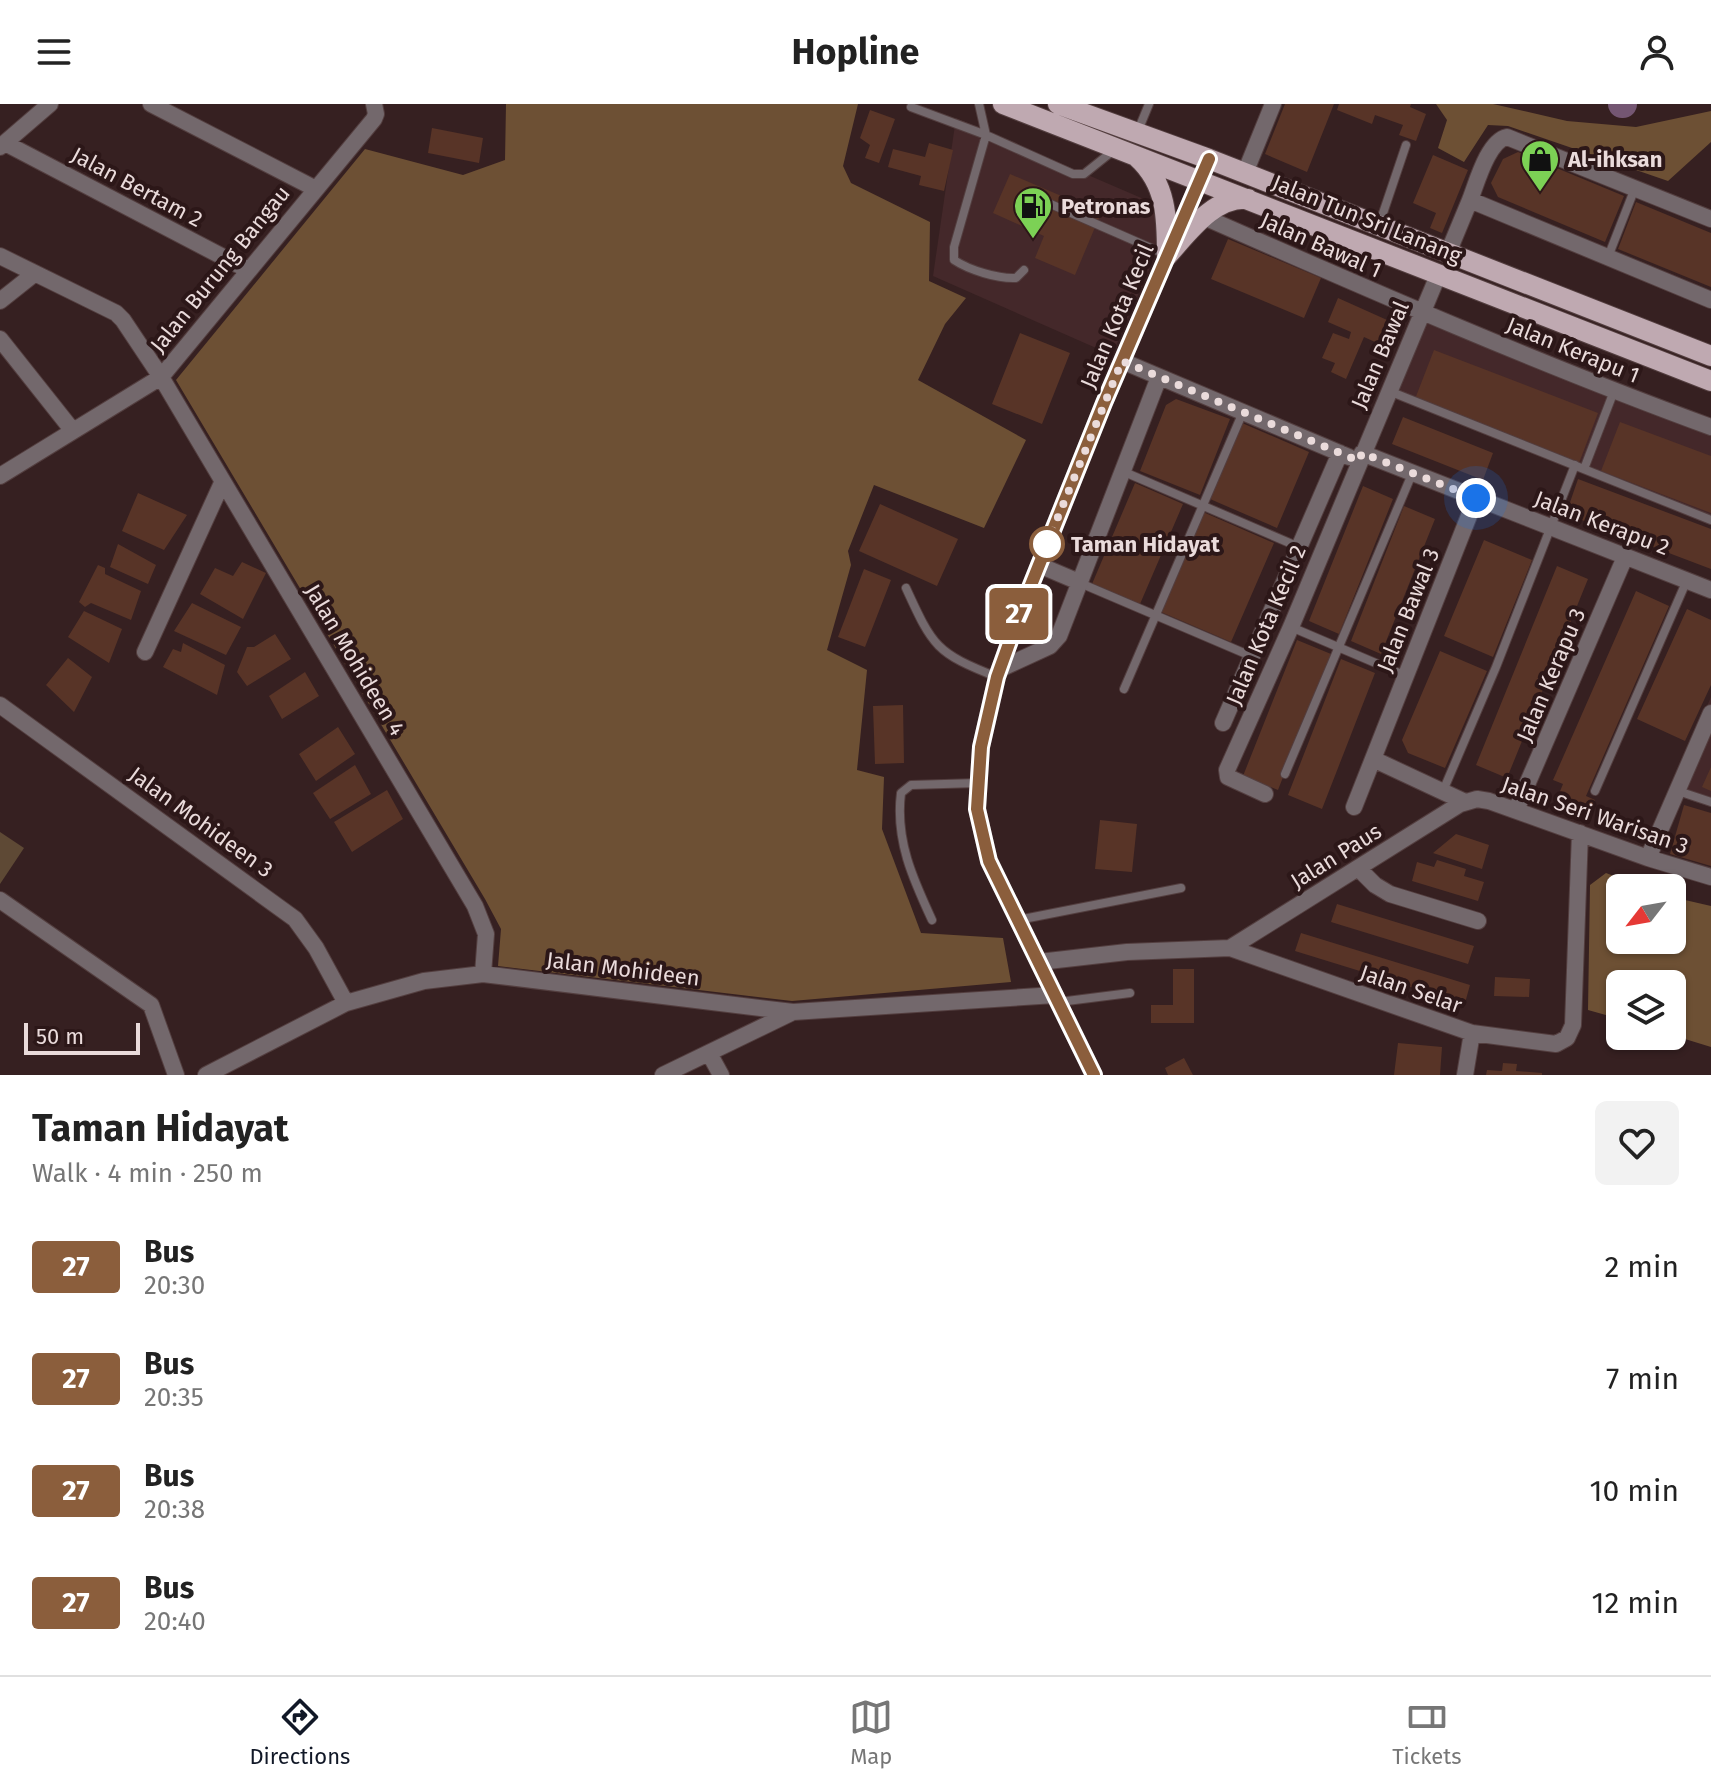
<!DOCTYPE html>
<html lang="en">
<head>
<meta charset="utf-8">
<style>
  :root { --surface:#fff; --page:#f2f2f2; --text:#222; --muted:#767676; --line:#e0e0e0; --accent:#111827 }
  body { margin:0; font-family:"Fira Sans",sans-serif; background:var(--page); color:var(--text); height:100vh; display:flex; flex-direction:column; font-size:30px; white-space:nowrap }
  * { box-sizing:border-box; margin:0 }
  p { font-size:26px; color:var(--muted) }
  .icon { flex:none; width:44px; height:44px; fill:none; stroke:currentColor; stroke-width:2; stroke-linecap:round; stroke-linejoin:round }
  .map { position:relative; height:971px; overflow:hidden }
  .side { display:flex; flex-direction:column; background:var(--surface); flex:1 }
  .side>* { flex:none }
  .badge { padding:0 16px; border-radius:6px; font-size:28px; line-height:52px }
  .needle { width:52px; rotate:239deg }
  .fabs { position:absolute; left:1606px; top:770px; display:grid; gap:16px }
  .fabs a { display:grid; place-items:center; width:80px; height:80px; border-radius:12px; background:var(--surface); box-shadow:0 2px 6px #0004; font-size:40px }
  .scale { position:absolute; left:24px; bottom:20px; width:116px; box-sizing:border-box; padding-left:8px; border:4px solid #eadbdb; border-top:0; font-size:22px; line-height:28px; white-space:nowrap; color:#eadbdb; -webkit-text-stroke:6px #2c1718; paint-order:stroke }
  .you { position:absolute; width:40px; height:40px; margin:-20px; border:6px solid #fff; border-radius:50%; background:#1a73e8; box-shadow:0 0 0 12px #1a73e833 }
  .map>.badge { position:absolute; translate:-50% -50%; box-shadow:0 0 0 4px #fff }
  .round { display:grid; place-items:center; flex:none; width:84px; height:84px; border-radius:12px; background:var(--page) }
  .overview { display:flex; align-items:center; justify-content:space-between; height:136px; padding:0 32px }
  h1 { font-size:38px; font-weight:700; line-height:60px }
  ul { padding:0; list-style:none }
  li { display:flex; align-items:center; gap:24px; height:112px; padding:0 32px }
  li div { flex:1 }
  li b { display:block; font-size:30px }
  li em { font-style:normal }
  li .badge { min-width:88px; font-weight:700; text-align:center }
  header { display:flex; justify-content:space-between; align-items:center; height:104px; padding:0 32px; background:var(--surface); font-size:36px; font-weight:700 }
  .tab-bar { display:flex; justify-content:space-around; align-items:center; height:112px; border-top:2px solid var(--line); background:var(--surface); font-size:22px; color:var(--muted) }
  .tab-bar a { display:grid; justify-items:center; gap:4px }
  .tab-bar .selected { color:var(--accent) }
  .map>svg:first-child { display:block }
  .built { fill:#44282a }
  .green { fill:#5e4935 }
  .forest { fill:#6d5034 }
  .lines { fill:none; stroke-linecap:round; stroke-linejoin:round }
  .river { stroke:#745672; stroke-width:28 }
  .building { fill:#583427 }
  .service-casing { stroke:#533e3f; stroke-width:10 }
  .minor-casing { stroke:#533e3f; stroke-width:18 }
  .tertiary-casing { stroke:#533e3f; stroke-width:18 }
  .primary-casing { stroke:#533e3f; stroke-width:22 }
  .service { stroke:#73686c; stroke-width:8 }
  .minor { stroke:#73686c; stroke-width:16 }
  .tertiary { stroke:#73686c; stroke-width:16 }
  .primary { stroke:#bfa9b1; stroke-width:20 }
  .line-casing { stroke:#fff; stroke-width:18 }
  .line { stroke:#8b5e3c; stroke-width:12 }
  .walk { stroke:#eadbdb; stroke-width:8; stroke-dasharray:0 14.4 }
  .stop-dot { fill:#fff; stroke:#8b5e3c; stroke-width:4 }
  .labels { text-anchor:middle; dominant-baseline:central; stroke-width:8; stroke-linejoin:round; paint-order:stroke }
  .poi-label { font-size:22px; font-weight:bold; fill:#eadbdb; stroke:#2c1718; text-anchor:start }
  .street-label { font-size:22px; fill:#eadbdb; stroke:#2c1718 }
  .stop-label { font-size:22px; font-weight:bold; fill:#eadbdb; stroke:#2c1718; text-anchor:start }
</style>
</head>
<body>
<header><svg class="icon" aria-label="menu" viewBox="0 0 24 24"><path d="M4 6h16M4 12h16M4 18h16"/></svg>Hopline<svg class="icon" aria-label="person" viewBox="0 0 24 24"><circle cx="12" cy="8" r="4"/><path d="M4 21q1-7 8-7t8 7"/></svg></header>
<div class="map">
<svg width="1711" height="971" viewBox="0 0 1711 971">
  <rect width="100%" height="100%" fill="#362021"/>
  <path class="built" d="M956,14L1160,102L1154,154L1112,251L933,172Z
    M1417,200L1711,316V420L1382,288Z
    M1711,593V701L1669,689Z"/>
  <path class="green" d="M0,728L24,744L0,780Z"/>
  <path class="forest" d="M506,0H858L843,62L851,79L930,118L929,177L966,194L945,220L918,276L1026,336L984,424L874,381L848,447L851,461L827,546L867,566L857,666L884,673L882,725L921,829L1003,834L1011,878L792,897L498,862L501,825L485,795L176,276L365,45L463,71L505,56Z
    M1436,0H1493L1567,17L1636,23L1711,7V38L1668,77L1508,22L1488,21L1464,58L1438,44L1447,16Z
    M1606,769L1646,784H1620V836H1672V793L1711,802V943L1672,931V880H1620V915L1588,906L1590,781Z"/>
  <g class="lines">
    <path class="river" d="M1622,0H1623"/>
  </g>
  <path class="building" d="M1285,0H1334L1307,68L1265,50Z
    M1339,0H1411L1410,3L1426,10L1416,37L1399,31L1403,21L1375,11L1372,20L1337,6Z
    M870,6L895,15L879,59L865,54L870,41L860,34Z
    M432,24L483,34L479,59L428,49Z
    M929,39L953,46L944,87L919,81L921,72L888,63L893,45L925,53Z
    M1518,48L1624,92L1605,138L1498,93L1491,79L1503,55Z
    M1433,51L1468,66L1442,129L1430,124L1436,109L1413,99Z
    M1010,70L1101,109L1075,171L1035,154L1044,132L993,109Z
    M1636,98L1711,129V183L1618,145Z
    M1228,135L1321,174L1304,214L1211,175Z
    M1338,194L1396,220L1386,243L1364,233L1346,275L1331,268L1335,259L1322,254L1333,229L1349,235L1351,228L1328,218Z
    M1020,229L1070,249L1042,320L992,300Z
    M1434,246L1598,309L1579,359L1415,295Z
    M1176,295L1230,315L1200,391L1140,367L1166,301Z
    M1403,313L1493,349L1483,376L1392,340Z
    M1620,318L1711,352V409L1601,367Z
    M1242,319L1309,348L1277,424L1210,395Z
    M1578,375L1711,425V465L1566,410Z
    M1135,379L1183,400L1140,500L1092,480Z
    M1363,382L1393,395L1339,530L1309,517Z
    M138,389L187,411L164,446L122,427Z
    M880,400L958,435L937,482L859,447Z
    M1404,402L1435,415L1381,550L1351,537Z
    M1203,408L1274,439L1231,538L1161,508Z
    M1484,436L1532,456L1493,553L1444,532Z
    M118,440L156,461L148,480L110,463Z
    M242,458L266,469L243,515L200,490L215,464L233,472Z
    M98,461L105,464V470L141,487L131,516L91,499L85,503L79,498Z
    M1557,462L1588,475L1507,674L1476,661Z
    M864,465L891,476L865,543L838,533Z
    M1636,487L1669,502L1586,692L1595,696L1586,717L1554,702L1563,680L1553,676Z
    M192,499L241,523L226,551L174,527Z
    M1687,505L1711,516V581L1685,637L1637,615Z
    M84,507L122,525L109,559L68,533Z
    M275,530L291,555L247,582L237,568L247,543H254Z
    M1297,536L1331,550L1278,686L1243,672Z
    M183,539L225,561L217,591L163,563L173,545L181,548Z
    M1440,547L1487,567L1445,664L1408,649L1402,636Z
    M68,554L92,573L74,608L46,581Z
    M1341,555L1375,569L1322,705L1288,691Z
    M305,568L319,592L282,615L269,592Z
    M903,601L904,659L875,660L873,602Z
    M338,623L355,650L316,677L299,650Z
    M355,661L371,690L330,715L313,689Z
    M1711,663V687L1702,683Z
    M387,686L403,715L352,748L334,718Z
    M1684,701L1711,709V762L1670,750Z
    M1100,716L1137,720L1132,768L1095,765Z
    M1456,730L1489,741L1482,765L1433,749Z
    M1437,756L1466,765L1464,772L1484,778L1478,797L1412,777L1417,758L1434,763Z
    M1337,800L1474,842L1468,860L1331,818Z
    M1301,829L1470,881L1465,899L1407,882L1406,887L1387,881L1389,876L1295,847Z
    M1173,865H1194V919H1151V901H1173Z
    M1495,873L1530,875L1529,893L1494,892Z
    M1398,939L1442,943L1440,971H1394Z
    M1184,954L1193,971H1168L1165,964Z
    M1503,959L1517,960L1516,967L1542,969V971H1486L1487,966L1502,967Z"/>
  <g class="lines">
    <g class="service-casing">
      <path id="service" d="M979,0L986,31L1073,70H1084L1114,46
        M911,3L986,31L954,143V156C969,166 998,175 1016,174L1024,166
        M1137,29L1149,0
        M1039,95L1167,151
        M1379,121L1406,41
        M1608,153L1635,84
        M1389,287L1711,416
        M1584,365L1614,287
        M1122,367L1299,443
        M1080,479L1251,552
        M906,484C933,543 936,549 997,573
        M1291,523L1406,572
        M1124,585L1243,308
        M1285,670L1412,370
        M1443,687L1496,563L1575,361
        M1595,687L1687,476
        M1678,687L1711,698
        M932,816C913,775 895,736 901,689L911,681L977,679
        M1018,816L1181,784
        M1059,898L1130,889"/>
    </g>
    <g class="minor-casing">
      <path id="minor" d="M151,0L314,84
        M5,39L248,166
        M0,43L50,0
        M1245,69L1273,0
        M1470,96C1477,78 1488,37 1507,33L1711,115
        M1204,113C1372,187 1539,260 1711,323
        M1448,149L1470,96L1711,196
        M0,152L116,209L123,216L161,273L475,802L486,830L483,870
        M0,197L34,170
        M0,235L73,327
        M1122,257L1349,353
        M1362,349L1711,486
        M0,372L161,273L374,15L376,10L374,0
        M1039,461L1079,478
        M145,548L222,379
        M1000,565L1050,542L1059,532L1159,273
        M0,601L295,815L316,844L346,899
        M1223,619L1340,349
        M1373,655L1465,698
        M1265,690L1228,673L1227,666L1291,523L1439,169
        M1354,703L1476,394
        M1516,706L1625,453
        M1648,754L1711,609
        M1358,764L1375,781L1390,790L1478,817
        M0,796L151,901L176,971
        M1230,844L1460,700L1477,695L1489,697L1648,754L1711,773
        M1039,858L1127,848L1230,844L1472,929L1556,940L1567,934L1573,921L1580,729
        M709,949L721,971
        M206,971L346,899L424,877L483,870L793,908L1055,891
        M663,971L791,909
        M1465,971L1472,929"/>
    </g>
    <g class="tertiary-casing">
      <path id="tertiary" d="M1094,971L989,757L977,705L981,643L997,573L1021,506L1104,299L1209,55"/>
    </g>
    <g class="primary-casing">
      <path id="primary" d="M1003,0L1711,277
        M1058,0L1209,55L1711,252
        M1137,53C1167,80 1167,114 1167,152
        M1167,152C1188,129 1214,92 1248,95"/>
    </g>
    <use href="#service" class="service"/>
    <use href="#minor" class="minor"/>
    <use href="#tertiary" class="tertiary"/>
    <use href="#primary" class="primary"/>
  </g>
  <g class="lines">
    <g class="line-casing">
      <path id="line" d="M1094,971L989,757L977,705L981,643L997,573L1021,506L1104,299L1209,55"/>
    </g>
    <use href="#line" class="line"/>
    <path class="walk" d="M1047,440L1122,257L1359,357L1362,349L1476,394"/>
  </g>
  <defs>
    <g id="shop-pin" transform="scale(2)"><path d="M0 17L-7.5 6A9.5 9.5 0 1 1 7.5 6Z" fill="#7cd155" stroke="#2c1718"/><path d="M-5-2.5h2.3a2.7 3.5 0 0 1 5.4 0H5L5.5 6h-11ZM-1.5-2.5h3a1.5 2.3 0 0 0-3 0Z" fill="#111"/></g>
    <g id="fuel-pin" transform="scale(2)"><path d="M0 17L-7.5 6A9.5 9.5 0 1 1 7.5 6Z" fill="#7cd155" stroke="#2c1718"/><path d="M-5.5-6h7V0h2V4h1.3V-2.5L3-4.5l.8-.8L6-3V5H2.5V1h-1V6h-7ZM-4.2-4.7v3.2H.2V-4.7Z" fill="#111"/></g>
  </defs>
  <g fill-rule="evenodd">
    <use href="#shop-pin" x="1540" y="55"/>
    <use href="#fuel-pin" x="1033" y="102"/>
  </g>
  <circle class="stop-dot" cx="1047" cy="440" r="16"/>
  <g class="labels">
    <g class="poi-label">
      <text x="1568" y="55">Al-ihksan</text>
      <text x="1061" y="102">Petronas</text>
    </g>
    <g class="street-label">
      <text transform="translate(137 83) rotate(28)">Jalan Bertam 2</text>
      <text transform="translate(1367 115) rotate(22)">Jalan Tun Sri Lanang</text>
      <text transform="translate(1321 141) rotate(24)">Jalan Bawal 1</text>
      <text transform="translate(220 165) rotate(-51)">Jalan Burung Bangau</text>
      <text transform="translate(1117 212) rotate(-67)">Jalan Kota Kecil</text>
      <text transform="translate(1573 246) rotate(22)">Jalan Kerapu 1</text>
      <text transform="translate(1380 251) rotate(-67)">Jalan Bawal</text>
      <text transform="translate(1602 419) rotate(21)">Jalan Kerapu 2</text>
      <text transform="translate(1408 506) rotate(-68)">Jalan Bawal 3</text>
      <text transform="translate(1266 521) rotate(-67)">Jalan Kota Kecil 2</text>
      <text transform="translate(355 556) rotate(59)">Jalan Mohideen 4</text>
      <text transform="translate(1551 571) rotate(-67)">Jalan Kerapu 3</text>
      <text transform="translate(1595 711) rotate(19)">Jalan Seri Warisan 3</text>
      <text transform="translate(201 718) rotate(36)">Jalan Mohideen 3</text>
      <text transform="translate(1336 752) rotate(-32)">Jalan Paus</text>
      <text transform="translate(623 865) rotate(7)">Jalan Mohideen</text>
      <text transform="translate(1411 885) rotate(19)">Jalan Selar</text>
    </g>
    <g class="stop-label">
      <text x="1071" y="440">Taman Hidayat</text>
    </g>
  </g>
</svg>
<div class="fabs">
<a><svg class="needle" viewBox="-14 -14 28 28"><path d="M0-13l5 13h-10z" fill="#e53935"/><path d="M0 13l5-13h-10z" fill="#767676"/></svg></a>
<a><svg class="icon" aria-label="layers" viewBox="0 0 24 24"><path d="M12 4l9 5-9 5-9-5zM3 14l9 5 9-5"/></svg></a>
</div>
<div class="scale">50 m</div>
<div class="you" style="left:1476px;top:394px"></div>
<b class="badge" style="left:1019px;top:510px;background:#8b5e3c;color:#fff">27</b>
</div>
<section class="side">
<div class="overview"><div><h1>Taman Hidayat</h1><p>Walk · 4 min · 250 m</p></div><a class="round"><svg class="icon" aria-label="heart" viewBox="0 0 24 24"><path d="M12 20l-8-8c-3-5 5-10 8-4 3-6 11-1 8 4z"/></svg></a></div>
<ul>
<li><span class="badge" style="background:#8b5e3c;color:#fff">27</span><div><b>Bus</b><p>20:30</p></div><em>2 min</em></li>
<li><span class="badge" style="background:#8b5e3c;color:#fff">27</span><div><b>Bus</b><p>20:35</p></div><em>7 min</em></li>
<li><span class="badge" style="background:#8b5e3c;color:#fff">27</span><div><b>Bus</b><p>20:38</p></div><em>10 min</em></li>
<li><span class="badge" style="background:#8b5e3c;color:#fff">27</span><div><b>Bus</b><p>20:40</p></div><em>12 min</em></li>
</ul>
</section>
<nav class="tab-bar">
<a class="selected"><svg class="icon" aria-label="directions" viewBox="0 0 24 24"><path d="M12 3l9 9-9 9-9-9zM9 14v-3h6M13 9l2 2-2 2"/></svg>Directions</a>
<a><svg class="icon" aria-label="map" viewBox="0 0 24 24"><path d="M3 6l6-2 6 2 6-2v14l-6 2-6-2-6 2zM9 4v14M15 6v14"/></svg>Map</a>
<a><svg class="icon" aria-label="tickets" viewBox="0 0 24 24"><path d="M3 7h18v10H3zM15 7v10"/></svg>Tickets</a>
</nav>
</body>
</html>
